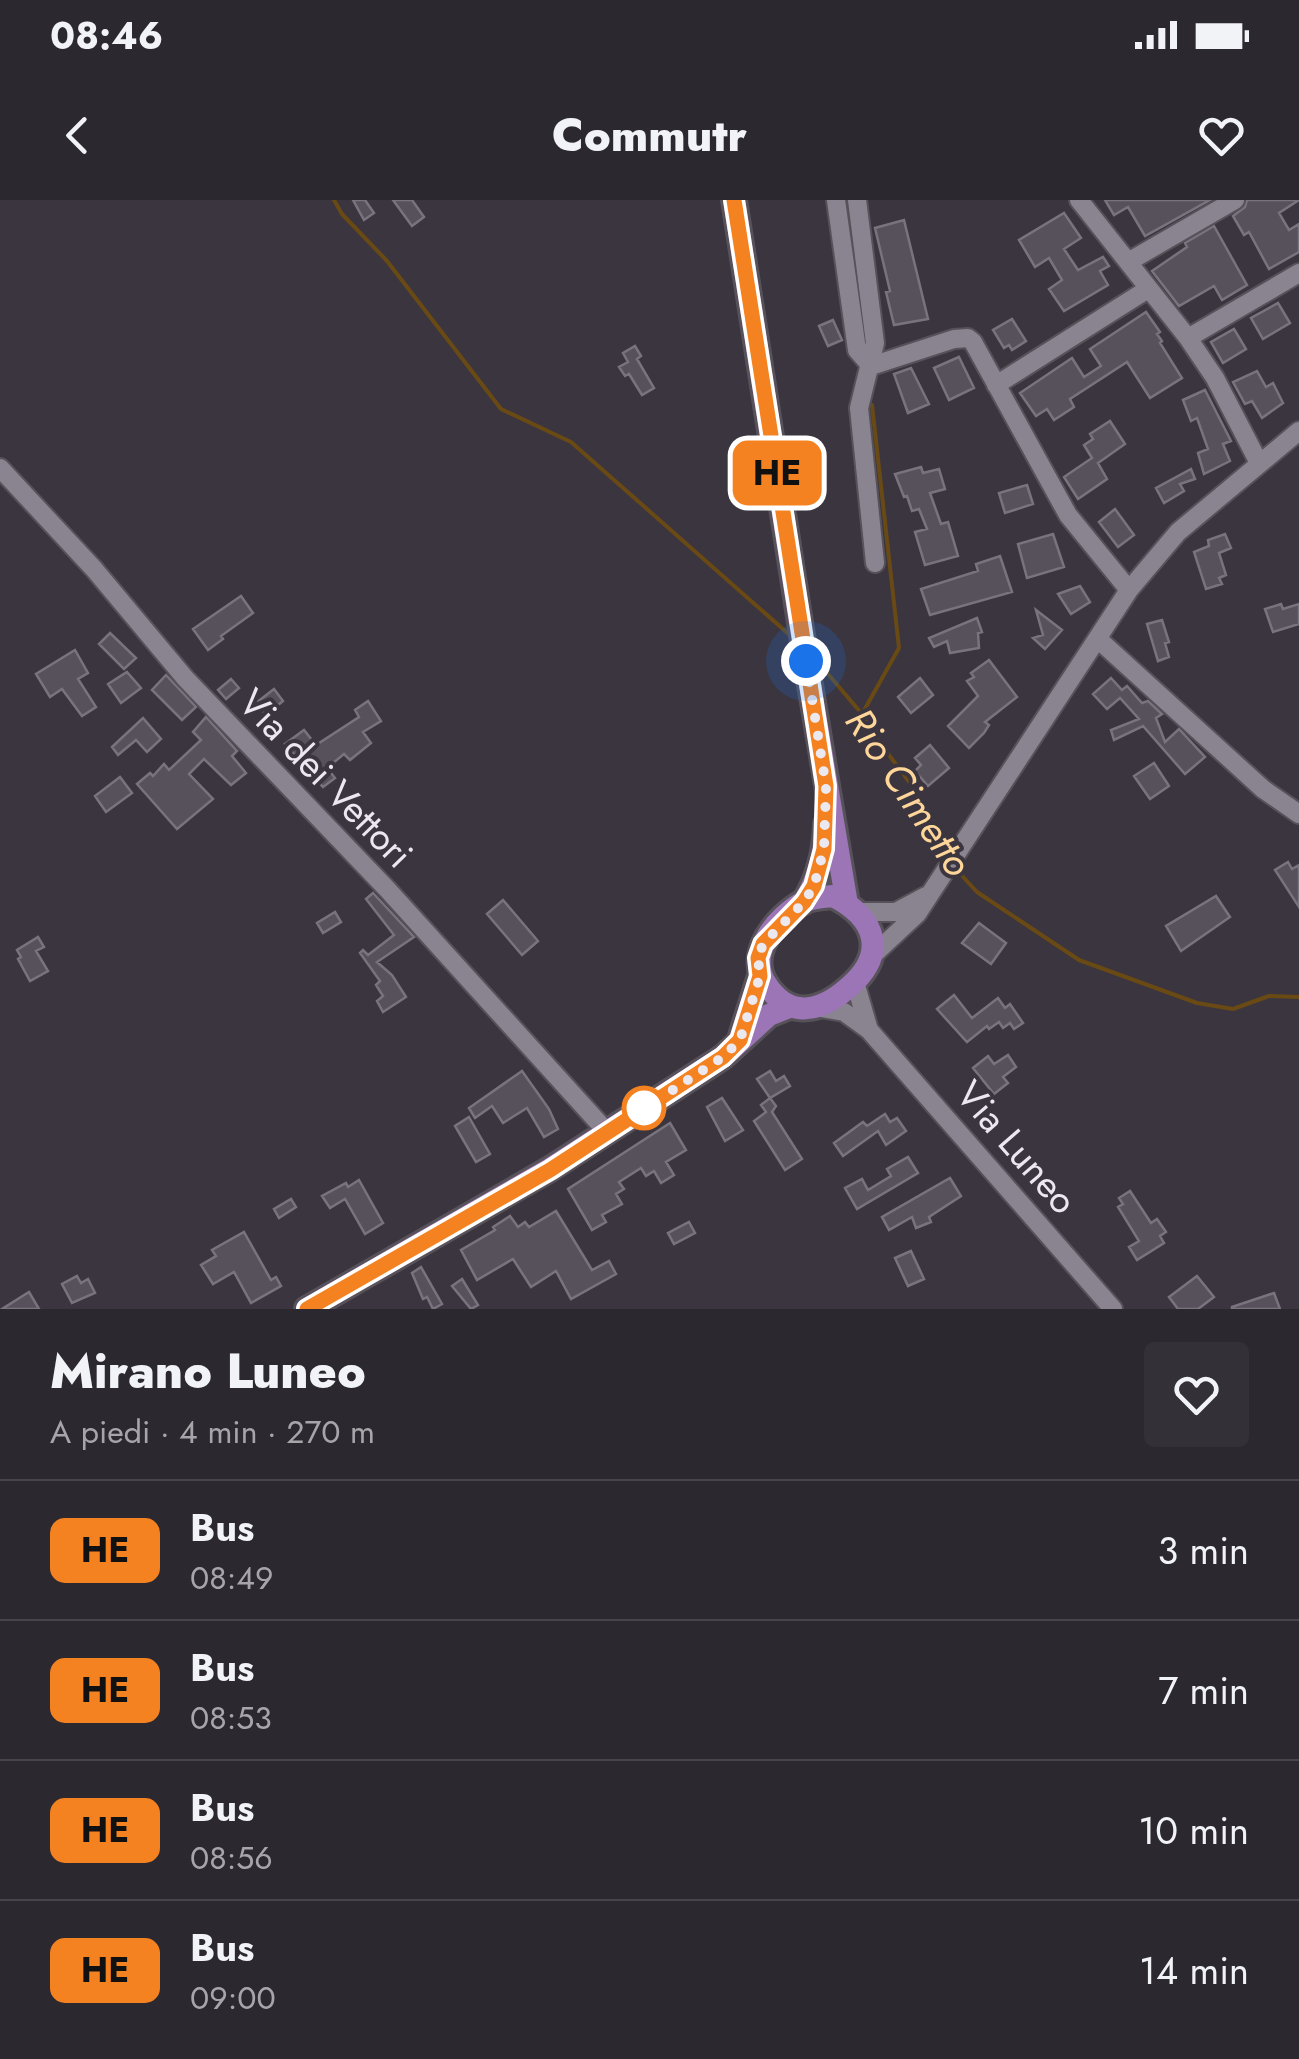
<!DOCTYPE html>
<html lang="it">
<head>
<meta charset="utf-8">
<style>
  :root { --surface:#2c282f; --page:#343037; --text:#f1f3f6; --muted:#a6a6aa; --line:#48444b }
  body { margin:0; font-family:Jost,sans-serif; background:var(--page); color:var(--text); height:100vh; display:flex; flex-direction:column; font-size:38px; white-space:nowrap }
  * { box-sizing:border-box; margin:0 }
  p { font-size:32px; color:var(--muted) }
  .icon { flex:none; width:55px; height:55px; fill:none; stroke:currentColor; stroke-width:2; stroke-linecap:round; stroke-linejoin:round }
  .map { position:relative; height:1109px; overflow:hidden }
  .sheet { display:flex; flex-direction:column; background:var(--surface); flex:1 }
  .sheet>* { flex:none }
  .badge { padding:0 20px; border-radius:15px; font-size:35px; line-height:65px }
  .you { position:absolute; width:50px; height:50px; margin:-25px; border:8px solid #fff; border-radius:50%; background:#1a73e8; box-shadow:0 0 0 15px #1a73e833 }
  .map>.badge { position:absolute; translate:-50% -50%; box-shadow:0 0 0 5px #fff }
  .round { display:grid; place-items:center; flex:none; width:105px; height:105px; border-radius:10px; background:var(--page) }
  .headline { display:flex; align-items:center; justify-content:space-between; height:170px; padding:0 50px }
  h1 { font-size:48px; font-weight:800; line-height:75px }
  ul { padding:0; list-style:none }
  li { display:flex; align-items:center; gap:30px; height:140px; padding:0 50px; border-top:2px solid var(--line) }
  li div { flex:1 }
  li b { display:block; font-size:38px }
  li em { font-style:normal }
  li .badge { min-width:110px; font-weight:700; text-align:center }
  .status { display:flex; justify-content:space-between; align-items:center; height:70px; padding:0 50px; background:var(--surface); direction:ltr }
  .status svg { height:28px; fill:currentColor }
  header { display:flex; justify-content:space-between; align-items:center; height:130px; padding:0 50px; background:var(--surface); font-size:45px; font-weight:800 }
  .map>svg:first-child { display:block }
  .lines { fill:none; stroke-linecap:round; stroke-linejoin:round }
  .stream { stroke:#694a14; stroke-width:4 }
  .building { fill:#57515c; stroke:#79737e; stroke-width:2.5 }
  .minor-casing { stroke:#57525a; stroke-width:22 }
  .major-casing { stroke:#57525a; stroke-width:28 }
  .minor { stroke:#8a8490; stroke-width:18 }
  .major { stroke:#9b75b5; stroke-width:22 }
  .line-casing { stroke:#fff; stroke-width:22 }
  .line { stroke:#f58220; stroke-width:15 }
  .walk { stroke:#ece8ef; stroke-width:10; stroke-dasharray:0 18 }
  .stop-dot { fill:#fff; stroke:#f58220; stroke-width:5 }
  .labels { text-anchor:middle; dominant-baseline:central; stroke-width:8; stroke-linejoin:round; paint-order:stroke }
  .street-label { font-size:38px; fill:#ece8ef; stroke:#3b353f }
  .water-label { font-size:40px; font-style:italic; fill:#fed69a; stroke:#3b353f }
</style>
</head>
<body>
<div class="status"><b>08:46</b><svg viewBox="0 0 49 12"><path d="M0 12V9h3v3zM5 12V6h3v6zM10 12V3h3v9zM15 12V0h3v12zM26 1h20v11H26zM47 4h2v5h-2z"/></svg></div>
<header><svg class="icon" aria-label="back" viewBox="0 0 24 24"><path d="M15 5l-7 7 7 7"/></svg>Commutr<svg class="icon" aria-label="heart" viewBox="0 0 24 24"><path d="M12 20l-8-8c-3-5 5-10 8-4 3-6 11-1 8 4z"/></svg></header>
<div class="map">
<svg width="1299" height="1109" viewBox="0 0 1299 1109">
  <rect width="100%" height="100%" fill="#3b353f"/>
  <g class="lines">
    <path class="stream" d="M334,0L342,14L387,61L501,209L571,242L792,437
      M817,461L862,514L871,531L913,587L929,614L946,656
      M862,514L899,448L872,205
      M954,667L977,692L1079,760L1197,803L1233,809L1269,796L1299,797"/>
  </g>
  <path class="building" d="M353,0H365L374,13L364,20Z
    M393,0H412L424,17L412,26Z
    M1105,0H1210L1145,36L1128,7L1114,15Z
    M1247,0H1299L1279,13L1289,30L1299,24V52L1269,69L1249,32L1244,35L1233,16L1245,7Z
    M1064,13L1081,38L1064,49L1078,70L1103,57L1109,66L1100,71L1108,85L1064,111L1049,89L1062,80L1049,58L1035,67L1019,40Z
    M904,20L928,119L894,125L886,92L890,91L875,28Z
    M1214,26L1247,85L1222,100L1214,86L1179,106L1152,71L1187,47L1185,43Z
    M1278,103L1290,123L1263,139L1251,118Z
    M1146,112L1160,132L1157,134L1162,141L1160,143L1182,178L1150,198L1127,162L1070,199L1074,207L1054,220L1047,209L1036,216L1020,193L1072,158L1084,177L1101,166L1090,149Z
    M1012,119L1026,141L1012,150L1009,145L1004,148L993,130Z
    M833,120L842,140L828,146L819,126Z
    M1234,129L1246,149L1223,163L1211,142Z
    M635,146L641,156L637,159L654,188L642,195L629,174L625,176L619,167L628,162L623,153Z
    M959,157L974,188L949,200L934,168Z
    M911,168L929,204L908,213L894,174Z
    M1257,171L1266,187L1273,183L1283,203L1262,218L1252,201L1245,204L1233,182Z
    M1205,190L1231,241L1223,244L1230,261L1204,274L1198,253L1208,249L1197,218L1191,221L1183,200Z
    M1110,221L1125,244L1098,263L1107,279L1078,299L1064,277L1092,258L1084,245L1093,239L1090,234Z
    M921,267L923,273L939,269L945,289L930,293L941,324L948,322L958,356L925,365L915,332L927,329L919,309L912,311L907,296L904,297L895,274Z
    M1191,269L1195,279L1180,284L1184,291L1164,303L1156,288Z
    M1027,285L1033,304L1005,313L999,293Z
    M1115,309L1134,335L1118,347L1099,322Z
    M1053,334L1064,367L1027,378L1018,344Z
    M1225,334L1231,348L1219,353L1226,375L1219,378L1222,384L1206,389L1194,352L1209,346L1208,340Z
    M1000,356L1012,392L930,415L921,389L978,371L976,364Z
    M1080,386L1090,402L1071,414L1058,394Z
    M241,396L253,413L221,436L223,439L208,450L193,429Z
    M1281,404L1283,409L1299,404V424L1273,432L1265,409Z
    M1036,410L1062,430L1045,449L1033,438L1043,435Z
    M977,418L982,432L978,433L979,448L950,453L947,441L934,447L929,438Z
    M1162,420L1169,442L1165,443L1169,457L1158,461L1147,424Z
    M110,433L136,458L124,469L99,444Z
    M75,450L88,473L78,479L96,507L82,516L62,489L50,497L36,474Z
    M989,460L1017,497L985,522L989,525L984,533L969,548L948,526L978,496L967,481L974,477L971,473Z
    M127,472L141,488L121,503L108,484Z
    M166,475L196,507L182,520L152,490Z
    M920,478L933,495L911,513L898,497Z
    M1111,478L1122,490L1127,486L1142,503L1148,501L1162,514L1156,518L1165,542L1179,529L1205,557L1185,574L1143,526L1114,540L1111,530L1139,519L1120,498L1107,509L1093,494Z
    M231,479L239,488L226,499L218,490Z
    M274,489L283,501L266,515L256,503Z
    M368,501L381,521L363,532L371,543L350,560L344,554L327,568L335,578L323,587L285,544L304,530L316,545L359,517L355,510Z
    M206,517L237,551L232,556L246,573L231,585L204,559L189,574L213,599L177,629L137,584L150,573L153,576L164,564L169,570L201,540L193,532Z
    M143,518L161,539L147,552L136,540L118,555L112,547Z
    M930,545L949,568L928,586L915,571L921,565L915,558Z
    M1154,563L1169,586L1150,599L1134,576Z
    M120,577L132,593L106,612L95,596Z
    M1288,662L1292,669L1299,665V707L1275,670Z
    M373,693L414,737L377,762L392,775L406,797L383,812L377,801L383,796L376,785L380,781L360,753L363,750L368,755L394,735L366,699Z
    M1216,696L1230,717L1181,751L1166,726Z
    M503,700L538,741L522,755L487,714Z
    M335,712L341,722L323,733L317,723Z
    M979,723L1006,743L991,764L962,743Z
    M38,737L44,747L36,751L48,771L30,781L18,759L21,757L17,750Z
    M954,795L972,818L998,798L1005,808L1010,804L1023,823L1014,829L1010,823L1003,828L999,822L989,829L987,826L967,842L937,809Z
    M1008,855L1016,867L1003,877L1008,883L994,894L973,868L988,856L994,864Z
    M522,871L549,909L558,929L544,937L527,908L503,923L492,906L475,918L469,908Z
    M770,871L776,881L784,876L790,886L770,898L757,879Z
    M722,898L743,930L725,941L707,907Z
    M770,898L776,906L772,912L802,959L785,970L754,921L766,912L761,905Z
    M885,914L890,922L897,918L906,931L886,945L878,931L843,956L834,943L863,922L867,926Z
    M469,917L490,954L476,962L455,926Z
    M670,923L686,950L666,962L674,975L661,983L654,971L646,976L641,968L619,982L624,989L616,994L622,1004L602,1015L606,1022L592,1030L568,989Z
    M908,957L918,973L857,1009L845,988L862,979L868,990L891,976L887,969Z
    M950,978L961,996L929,1017L931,1022L916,1028L912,1017L889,1030L882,1017Z
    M359,980L383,1023L365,1034L345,999L330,1008L322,996L346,983L348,987Z
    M1130,991L1151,1023L1157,1019L1166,1032L1160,1036L1164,1043L1137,1060L1129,1047L1139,1041L1118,1007L1123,1004L1119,998Z
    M291,999L296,1007L279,1018L274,1009Z
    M556,1011L592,1070L609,1061L616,1074L571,1099L556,1071L531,1087L513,1059L477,1080L461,1050L495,1030L493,1027L510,1016L518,1027L525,1022L529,1027Z
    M689,1022L695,1033L674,1044L668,1033Z
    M244,1032L271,1080L276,1077L281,1086L251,1103L234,1072L213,1084L201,1065L216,1056L212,1050Z
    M911,1051L924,1079L908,1086L895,1058Z
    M421,1067L442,1104L433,1109L427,1097L423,1099L412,1073Z
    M77,1076L81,1083L88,1079L95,1093L72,1103L62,1084Z
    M1197,1076L1214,1097L1198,1109H1178L1169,1097Z
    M462,1079L478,1105L471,1109L452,1086Z
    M29,1092L39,1109H2Z
    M1274,1093L1280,1109H1232V1107Z"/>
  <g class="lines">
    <g class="minor-casing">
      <path id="minor" d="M836,0L857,150L871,166
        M857,0L875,143L859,208L875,363
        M1079,0L1188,138L1215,178L1259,263
        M1128,62L1235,0
        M1188,138L1299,73
        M871,166L954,139L968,138L973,142L1068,315L1129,390
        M996,185L1148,89
        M0,268L94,369L185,478L387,689L607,932
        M1099,440L1263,589L1299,614
        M860,712H896L926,696
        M872,756L917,714L1129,390L1178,332L1299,231
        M855,782L869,830
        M821,808L844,812L869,830L1113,1109"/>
    </g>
    <g class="major-casing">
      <path id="major" d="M734,0L806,461L847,704
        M833,696C876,718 888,753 849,787C821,812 789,820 766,784C746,754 776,717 803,702C812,697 823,697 833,696Z
        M804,702C819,678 825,652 826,624
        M741,836L760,776
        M307,1109L550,969L723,857L769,815L789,807"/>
    </g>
    <use href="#minor" class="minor"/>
    <use href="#major" class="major"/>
  </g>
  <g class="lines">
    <g class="line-casing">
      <path id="line" d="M307,1109L550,970L723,857L740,840L760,776L758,758L763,744L804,702L814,686L824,649L826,586L734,0"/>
    </g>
    <use href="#line" class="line"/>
    <path class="walk" d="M644,908L636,914L723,857L740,840L760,776L758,758L763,744L804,702L814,686L824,649L826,586L806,461"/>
  </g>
  <circle class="stop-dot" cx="644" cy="908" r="20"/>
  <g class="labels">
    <g class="street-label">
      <text transform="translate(326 578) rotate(46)">Via dei Vettori</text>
      <text transform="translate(1017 947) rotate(49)">Via Luneo</text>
    </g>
    <g class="water-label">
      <text transform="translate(909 592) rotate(56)">Rio Cimetto</text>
    </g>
  </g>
</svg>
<div class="you" style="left:806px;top:461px"></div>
<b class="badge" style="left:777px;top:273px;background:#f58220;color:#111">HE</b>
</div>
<section class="sheet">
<div class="headline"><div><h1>Mirano Luneo</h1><p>A piedi · 4 min · 270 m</p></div><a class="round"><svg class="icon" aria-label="heart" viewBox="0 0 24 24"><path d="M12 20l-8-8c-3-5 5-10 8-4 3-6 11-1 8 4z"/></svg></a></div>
<ul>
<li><span class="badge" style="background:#f58220;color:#111">HE</span><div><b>Bus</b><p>08:49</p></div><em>3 min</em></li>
<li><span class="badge" style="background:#f58220;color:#111">HE</span><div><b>Bus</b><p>08:53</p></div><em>7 min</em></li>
<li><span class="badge" style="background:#f58220;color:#111">HE</span><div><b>Bus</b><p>08:56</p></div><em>10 min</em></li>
<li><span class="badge" style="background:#f58220;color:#111">HE</span><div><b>Bus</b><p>09:00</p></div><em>14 min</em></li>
</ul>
</section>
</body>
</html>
